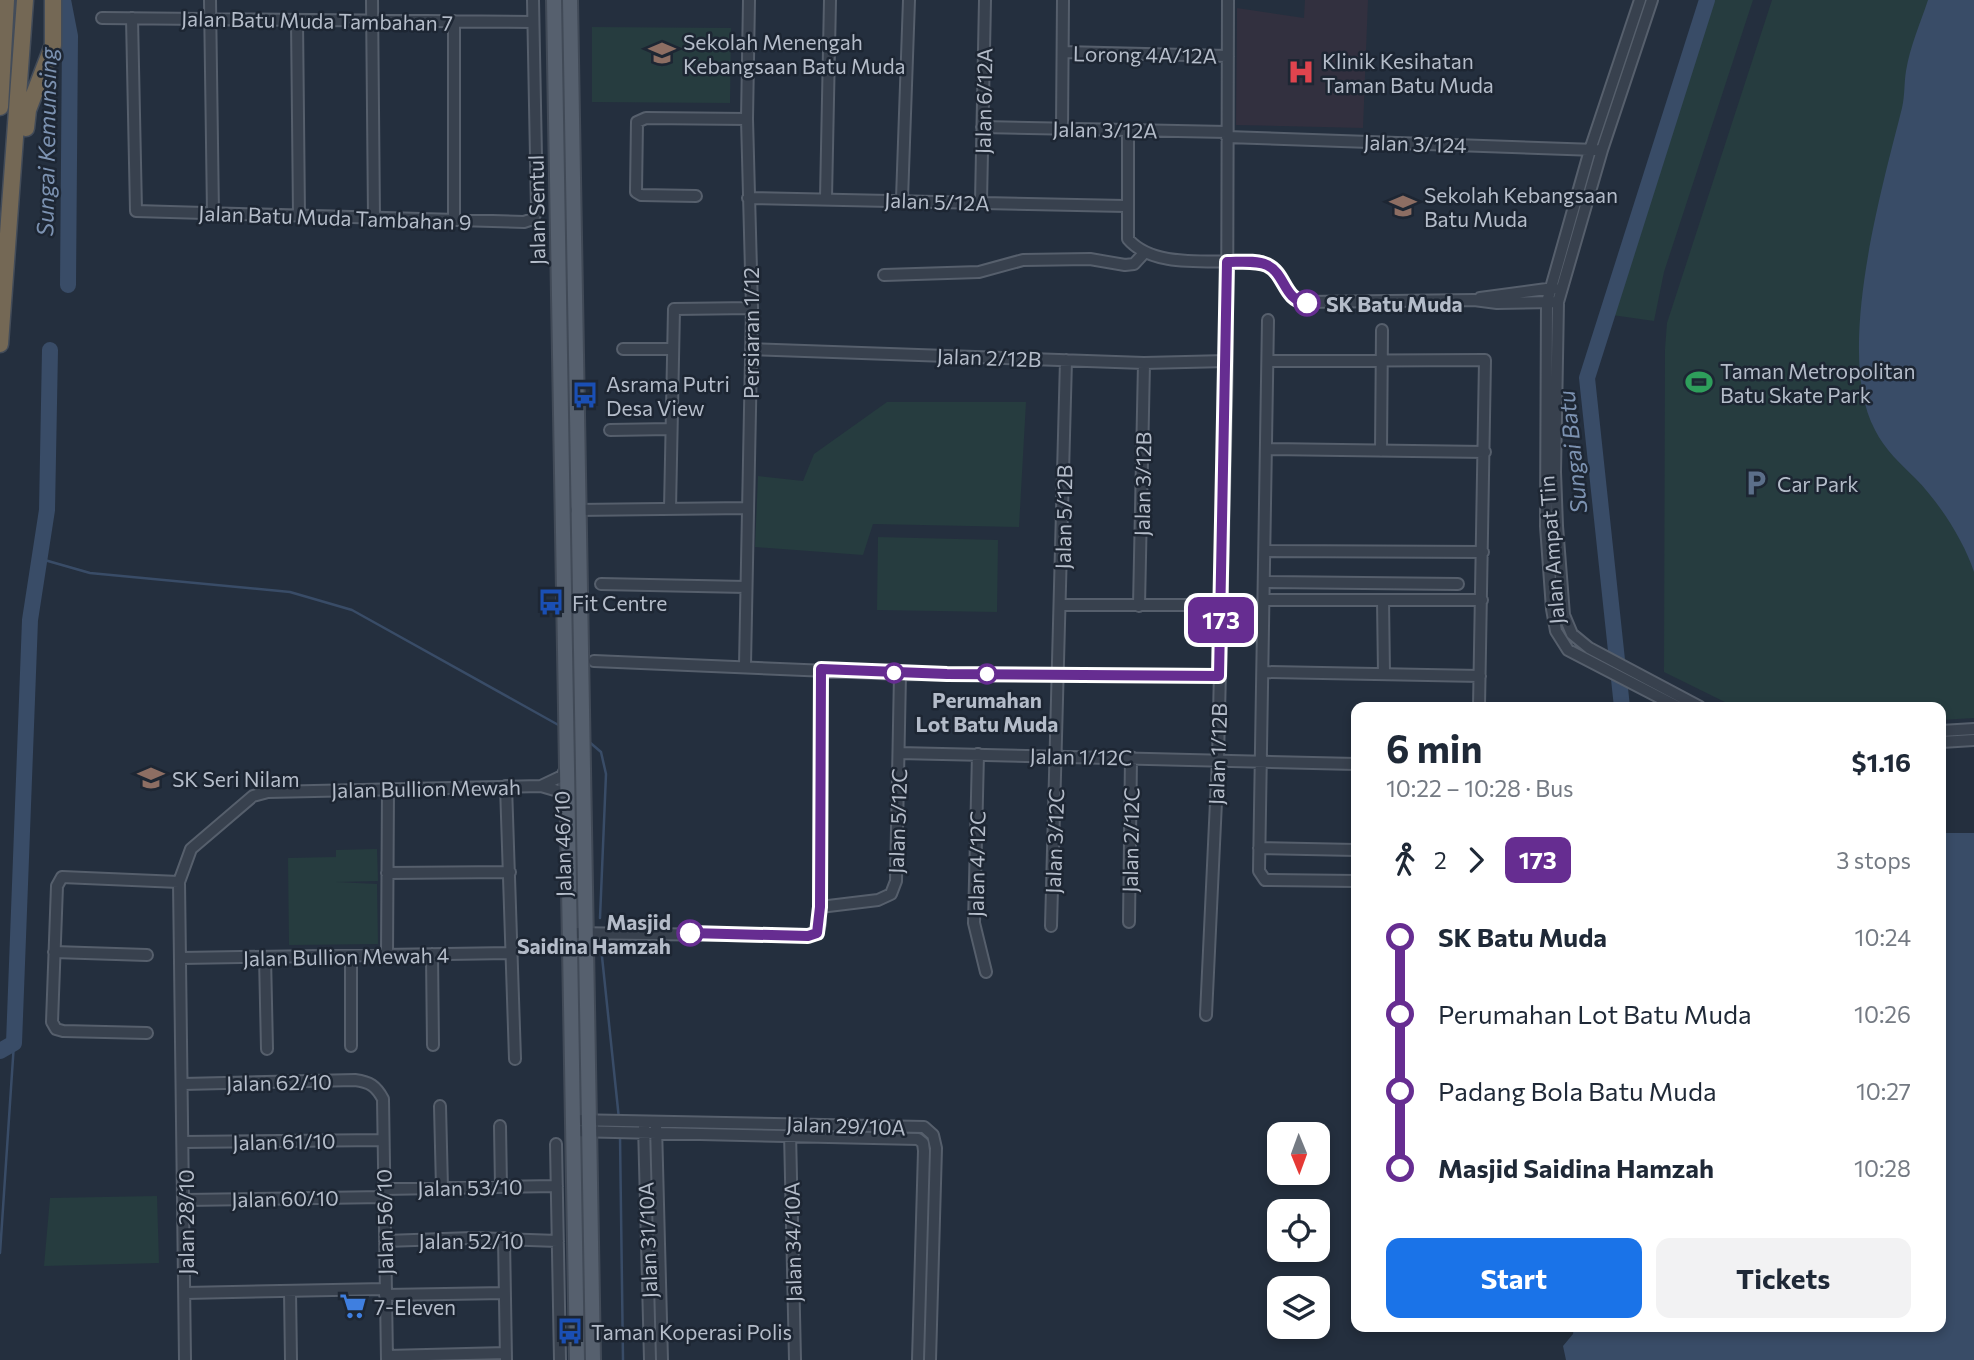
<!DOCTYPE html>
<html lang="en">
<head>
<meta charset="utf-8">
<style>
  :root { --surface:#fff; --page:#f2f2f3; --text:#1f2937; --muted:#747a83; --accent:#1a73e8 }
  body { margin:0; font-family:Commissioner,sans-serif; background:var(--page); color:var(--text); height:100vh; display:flex; flex-direction:column; font-size:26px; white-space:nowrap }
  * { box-sizing:border-box; margin:0 }
  p { font-size:23px; color:var(--muted) }
  .icon { flex:none; width:38px; height:38px; fill:none; stroke:currentColor; stroke-width:2; stroke-linecap:round; stroke-linejoin:round }
  .map { position:relative; flex:1; overflow:hidden }
  .side { position:absolute; left:1351px; top:702px; width:595px; height:630px; display:flex; flex-direction:column; background:var(--surface); border-radius:14px; box-shadow:0 4px 10px #0003 }
  .side>* { flex:none }
  .badge { padding:0 14px; border-radius:10px; font-size:24px; line-height:46px }
  .needle { width:46px; rotate:179deg }
  .controls { position:absolute; left:1267px; top:1122px; display:grid; gap:14px }
  .controls a { display:grid; place-items:center; width:63px; height:63px; border-radius:14px; background:var(--surface); box-shadow:0 4px 10px #0003; font-size:35px }
  .map>.badge { position:absolute; translate:-50% -50%; box-shadow:0 0 0 4px #fff }
  .legs { display:flex; align-items:center; gap:10px; height:77px; padding:0 35px; font-size:23px }
  .legs p { margin-inline-start:auto }
  .headline { display:flex; align-items:center; justify-content:space-between; height:119px; padding:0 35px }
  h1 { font-size:38px; font-weight:700; line-height:52px }
  .primary-button { display:flex; gap:14px; margin-top:auto; padding:14px 35px }
  .primary-button a { flex:1; height:80px; border-radius:14px; background:var(--accent); color:#fff; font-size:28px; font-weight:700; line-height:80px; text-align:center }
  .primary-button a+a { background:var(--page); color:var(--text) }
  ul { padding:0 35px; list-style:none }
  li { display:flex; align-items:center; gap:24px; height:77px; font-size:26px }
  li i { display:grid; place-items:center; width:10px; height:100%; margin:0 9px; background:currentColor }
  li i::after { content:''; width:18px; height:18px; margin:-9px; border:5px solid; border-radius:50%; background:var(--surface) }
  li p { margin-inline-start:auto }
  li:first-child i { background:linear-gradient(#0000 50%,currentColor 0) }
  li:last-child i { background:linear-gradient(currentColor 50%,#0000 0) }
  .map>svg:first-child { display:block }
  .medical { fill:#32303f }
  .green { fill:#263c3f }
  .water { fill:#394c67 }
  .lines { fill:none; stroke-linecap:round; stroke-linejoin:round }
  .stream { stroke:#394c67; stroke-width:2.5 }
  .river { stroke:#394c67; stroke-width:16 }
  .minor-casing { stroke:#565f6c; stroke-width:14 }
  .major-casing { stroke:#414a57; stroke-width:18 }
  .highway-casing { stroke:#434c59; stroke-width:19 }
  .minor { stroke:#38414e; stroke-width:10 }
  .major { stroke:#56606e; stroke-width:14 }
  .highway { stroke:#746855; stroke-width:16 }
  .line-1-casing { stroke:#fff; stroke-width:16 }
  .line-1 { stroke:#662d91; stroke-width:10 }
  .stop-1-dot { fill:#fff; stroke:#662d91; stroke-width:3.5 }
  .labels { text-anchor:middle; dominant-baseline:central; stroke-width:5; stroke-linejoin:round; paint-order:stroke }
  .street-label { font-size:21px; fill:#b4bcc9; stroke:#1d2633 }
  .poi-label { font-size:21px; fill:#b4bcc9; stroke:#1d2633; text-anchor:start }
  .stop-label { font-size:21px; font-weight:bold; fill:#b4bcc9; stroke:#1d2633; text-anchor:start }
  .water-label { font-size:23px; font-style:italic; fill:#7c92b1; stroke:#1d2633 }
</style>
</head>
<body>
<div class="map">
<svg width="1974" height="1360" viewBox="0 0 1974 1360">
  <rect width="100%" height="100%" fill="#242f3e"/>
  <path class="medical" d="M1305,0H1368L1363,128L1236,125L1237,8L1304,18Z"/>
  <path class="green" d="M1714,0H1753L1664,272L1654,321L1612,315Z
    M1772,0H1974V718L1941,720V707H1735L1664,672L1665,349L1667,323Z
    M592,27L731,28L730,103L592,102Z
    M887,402H1026L1019,527L873,524L863,555L755,547L758,476L803,481L814,454Z
    M878,537L998,540L997,612L877,610Z
    M377,849L378,881L336,882L377,884L378,944L289,945L288,858L336,857V850Z
    M157,1196L159,1263L44,1266L50,1198Z"/>
  <path class="water" d="M1928,0H1974V572C1964,541 1939,502 1915,478C1900,463 1885,450 1875,430C1834,354 1882,188 1902,108C1905,95 1904,83 1906,71C1910,46 1920,24 1928,0Z
    M1941,833H1974V1360H1566L1563,1346L1573,1334L1574,1327L1941,1326Z"/>
  <g class="lines">
    <path class="stream" d="M41,559L90,573L290,592L352,610L562,727
      M587,740L601,752L606,774L600,918
      M601,947L619,1119
      M620,1136L623,1360
      M0,1253L14,1043"/>
    <path class="river" d="M63,0L70,36L68,285
      M1622,707L1587,378L1707,0
      M0,1051L14,1043L30,620L47,510L50,350"/>
    <g class="minor-casing">
      <path id="minor" d="M210,0L213,214
        M372,0L374,218
        M1640,0L1590,150L1547,302L1546,526L1552,609L1556,631L1568,650L1678,707
        M1652,0L1602,150L1558,302L1555,472L1557,526L1564,615L1572,634L1589,648L1700,707
        M102,18L533,22
        M132,18L136,211L524,222L533,219L537,210L533,0
        M297,20L299,216
        M1063,52L1228,56
        M982,127L1227,132
        M1062,128L1063,0
        M1128,130V239C1157,273 1225,256 1265,264C1283,273 1283,296 1303,302L1474,300L1497,303L1555,302
        M1227,137L1596,150
        M696,196L641,195L636,192L637,122L646,118L747,119
        M748,198L1125,206
        M826,198L830,0
        M902,199L909,0
        M981,202L985,0
        M454,220V21
        M884,275L979,272L1023,260L1090,259L1125,265L1134,264L1145,252
        M1480,298L1554,288
        M1268,320L1259,871L1265,880L1356,881
        M623,349H672
        M751,349L1144,363L1227,361
        M1268,361L1485,360L1479,707
        M610,430L671,429
        M1266,449L1485,452
        M1381,451L1382,330
        M670,509L674,309L752,308
        M576,510L747,508
        M1265,551L1483,552
        M1265,582L1458,584
        M601,584L746,587
        M1265,600H1482
        M1383,600L1384,674
        M1061,605H1221
        M1139,606L1144,363
        M594,661L900,674L1219,676
        M745,665L752,308L747,119L749,0
        M1264,672L1480,676
        M1941,731L1974,729
        M1941,742L1974,740
        M899,753L1356,764
        M978,754L974,923L986,972
        M506,786L515,1059
        M541,786L562,776L566,768
        M1259,848L1356,850
        M387,873L510,872
        M820,907L878,900L891,894L896,881L900,674
        M1129,922L1131,757
        M1051,926L1066,360
        M569,933L809,936L817,933L820,924L821,669
        M54,952L147,955
        M432,954L433,1045
        M387,955L388,789
        M351,956V1046
        M265,957L267,1049
        M181,958L512,953
        M1206,1015L1218,759L1227,361L1228,0
        M147,1033L63,1031L56,1029L52,1022L57,886L62,877L179,882
        M183,1084L355,1080C370,1082 376,1086 383,1099L387,1360
        M440,1106L442,1188
        M572,1120L924,1127L933,1135L936,1148L930,1360
        M644,1125L650,1360
        M500,1126L501,1187
        M656,1126L662,1360
        M572,1131L918,1139L923,1143L924,1151L918,1360
        M790,1132L795,1360
        M184,1142L383,1140
        M556,1144L560,1360
        M383,1189L557,1186
        M185,1200L384,1197
        M504,1238L506,1360
        M385,1241L473,1238L558,1241
        M290,1291L291,1360
        M185,1293L385,1289
        M385,1295L505,1293
        M387,1356L506,1353
        M185,1360L179,882L191,849L253,796L268,792L541,786L558,791L566,802"/>
    </g>
    <g class="major-casing">
      <path id="major" d="M554,0L577,1360
        M570,0L593,1360"/>
    </g>
    <g class="highway-casing">
      <path id="highway" d="M0,107L6,0
        M26,128L28,110L53,45V0
        M0,344L25,0"/>
    </g>
    <use href="#minor" class="minor"/>
    <use href="#major" class="major"/>
    <use href="#highway" class="highway"/>
  </g>
  <g class="lines">
    <g class="line-1-casing">
      <path id="line-1" d="M690,933L808,936L817,933L820,907L821,669L947,674L1219,676L1227,262C1240,262 1256,260 1267,265C1286,274 1283,300 1307,303"/>
    </g>
    <use href="#line-1" class="line-1"/>
  </g>
  <defs>
    <g id="school-bare" transform="scale(2.1)"><path d="M0-5L7-2L0 1L-7-2ZM-4 1L0 2.5L4 1V4Q0 6-4 4Z" fill="#8d6e63" stroke="#1d2633" stroke-width="2.5" paint-order="stroke"/></g>
    <g id="hospital-bare" transform="scale(2.1)"><path d="M-5-5h3v3.5h4V-5h3V5h-3V1.5h-4V5h-3Z" fill="#e0444e" stroke="#1d2633" stroke-width="2.5" paint-order="stroke"/></g>
    <g id="stadium-bare" transform="scale(2.1)"><path d="M0-5a6.5 5 0 1 0 0 10a6.5 5 0 1 0 0-10ZM-3.5-1.8h7v3.6h-7Z" fill="#2e9e5b" stroke="#1d2633" stroke-width="2.5" paint-order="stroke"/></g>
    <g id="bus-bare" transform="scale(2.1)"><path d="M-5-6H5V4H4V6H2V4H-2V6H-4V4H-5ZM-3.5-4V0h7V-4ZM-3.5 1.2v1.5H-2V1.2ZM2 1.2v1.5H3.5V1.2Z" fill="#1a4fb4" stroke="#1d2633" stroke-width="2.5" paint-order="stroke"/></g>
    <g id="parking-bare" transform="scale(2.1)"><path d="M-3.5-5.5H1a3.5 3.5 0 0 1 0 7H-1V5.5H-3.5ZM-1-3.4V-.6H.8a1.4 1.4 0 0 0 0-2.8Z" fill="#5c6f8a" stroke="#1d2633" stroke-width="2.5" paint-order="stroke"/></g>
    <g id="supermarket-bare" transform="scale(2.1)"><path d="M-6-5.5h2.5l.6 2H6L4.5 2H-2.5L-4.4-4H-6ZM-1.5 3.2a1.3 1.3 0 1 0 .1 0ZM3 3.2a1.3 1.3 0 1 0 .1 0Z" fill="#3f7fe0" stroke="#1d2633" stroke-width="2.5" paint-order="stroke"/></g>
  </defs>
  <g fill-rule="evenodd">
    <use href="#school-bare" x="662" y="53"/>
    <use href="#hospital-bare" x="1301" y="72"/>
    <use href="#school-bare" x="1403" y="206"/>
    <use href="#stadium-bare" x="1699" y="382"/>
    <use href="#bus-bare" x="585" y="395"/>
    <use href="#parking-bare" x="1756" y="483"/>
    <use href="#bus-bare" x="551" y="602"/>
    <use href="#school-bare" x="151" y="778"/>
    <use href="#supermarket-bare" x="353" y="1306"/>
    <use href="#bus-bare" x="570" y="1331"/>
  </g>
  <g class="stop-1-dot">
    <circle cx="1307" cy="303" r="12"/>
    <circle cx="894" cy="673" r="9"/>
    <circle cx="987" cy="674" r="9"/>
    <circle cx="690" cy="933" r="12"/>
  </g>
  <g class="labels">
    <g class="street-label">
      <text transform="translate(317 20) rotate(1)">Jalan Batu Muda Tambahan 7</text>
      <text transform="translate(1145 54) rotate(1)">Lorong 4A/12A</text>
      <text transform="translate(983 101) rotate(-89)">Jalan 6/12A</text>
      <text transform="translate(1105 129) rotate(1)">Jalan 3/12A</text>
      <text transform="translate(1415 143) rotate(2)">Jalan 3/124</text>
      <text transform="translate(937 201) rotate(2)">Jalan 5/12A</text>
      <text transform="translate(536 210) rotate(-91)">Jalan Sentul</text>
      <text transform="translate(335 217) rotate(2)">Jalan Batu Muda Tambahan 9</text>
      <text transform="translate(750 333) rotate(-90)">Persiaran 1/12</text>
      <text transform="translate(989 357) rotate(2)">Jalan 2/12B</text>
      <text transform="translate(1142 484) rotate(-89)">Jalan 3/12B</text>
      <text transform="translate(1063 517) rotate(-89)">Jalan 5/12B</text>
      <text transform="translate(1551 550) rotate(-94)">Jalan Ampat Tin</text>
      <text transform="translate(1217 754) rotate(-88)">Jalan 1/12B</text>
      <text transform="translate(1081 756) rotate(1)">Jalan 1/12C</text>
      <text transform="translate(426 788) rotate(-1)">Jalan Bullion Mewah</text>
      <text transform="translate(897 821) rotate(-88)">Jalan 5/12C</text>
      <text transform="translate(1130 840) rotate(-89)">Jalan 2/12C</text>
      <text transform="translate(1054 841) rotate(-88)">Jalan 3/12C</text>
      <text transform="translate(562 844) rotate(-91)">Jalan 46/10</text>
      <text transform="translate(976 864) rotate(-89)">Jalan 4/12C</text>
      <text transform="translate(346 956) rotate(-1)">Jalan Bullion Mewah 4</text>
      <text transform="translate(279 1082) rotate(-1)">Jalan 62/10</text>
      <text transform="translate(846 1125) rotate(2)">Jalan 29/10A</text>
      <text transform="translate(284 1141) rotate(-1)">Jalan 61/10</text>
      <text transform="translate(470 1187) rotate(-1)">Jalan 53/10</text>
      <text transform="translate(285 1198) rotate(-1)">Jalan 60/10</text>
      <text transform="translate(185 1222) rotate(-90)">Jalan 28/10</text>
      <text transform="translate(384 1222) rotate(-91)">Jalan 56/10</text>
      <text x="471" y="1240">Jalan 52/10</text>
      <text transform="translate(647 1240) rotate(-92)">Jalan 31/10A</text>
      <text transform="translate(792 1242) rotate(-91)">Jalan 34/10A</text>
    </g>
    <g class="poi-label">
      <text x="683" y="41">Sekolah Menengah<tspan x="683" dy="24">Kebangsaan Batu Muda</tspan></text>
      <text x="1322" y="60">Klinik Kesihatan<tspan x="1322" dy="24">Taman Batu Muda</tspan></text>
      <text x="1424" y="194">Sekolah Kebangsaan<tspan x="1424" dy="24">Batu Muda</tspan></text>
      <text x="1720" y="370">Taman Metropolitan<tspan x="1720" dy="24">Batu Skate Park</tspan></text>
      <text x="606" y="383">Asrama Putri<tspan x="606" dy="24">Desa View</tspan></text>
      <text x="1777" y="483">Car Park</text>
      <text x="572" y="602">Fit Centre</text>
      <text x="172" y="778">SK Seri Nilam</text>
      <text x="374" y="1306">7-Eleven</text>
      <text x="591" y="1331">Taman Koperasi Polis</text>
    </g>
    <g class="stop-label">
      <text x="1326" y="303">SK Batu Muda</text>
      <text x="987" y="699" text-anchor="middle">Perumahan<tspan x="987" dy="24">Lot Batu Muda</tspan></text>
      <text x="671" y="921" text-anchor="end">Masjid<tspan x="671" dy="24">Saidina Hamzah</tspan></text>
    </g>
    <g class="water-label">
      <text transform="translate(46 142) rotate(-89)">Sungai Kemunsing</text>
      <text transform="translate(1572 452) rotate(-96)">Sungai Batu</text>
    </g>
  </g>
</svg>
<div class="controls">
<a><svg class="needle" viewBox="-14 -14 28 28"><path d="M0-13l5 13h-10z" fill="#e53935"/><path d="M0 13l5-13h-10z" fill="#747a83"/></svg></a>
<a><svg class="icon" aria-label="locate" viewBox="0 0 24 24"><circle cx="12" cy="12" r="6"/><path d="M12 2v4M12 18v4M2 12h4M18 12h4"/></svg></a>
<a><svg class="icon" aria-label="layers" viewBox="0 0 24 24"><path d="M12 4l9 5-9 5-9-5zM3 14l9 5 9-5"/></svg></a>
</div>
<b class="badge" style="left:1221px;top:620px;background:#662d91;color:#fff">173</b>
<section class="side">
<div class="headline"><div><h1>6 min</h1><p>10:22 – 10:28 · Bus</p></div><b>$1.16</b></div>
<div class="legs"><svg class="icon" aria-label="walk" viewBox="0 0 24 24"><circle cx="13" cy="4" r="2"/><path d="M13 8l-2 6 4 7M11 14l-3 7M7 12l3-4h3l4 4"/></svg>2<svg class="icon" aria-label="forward" viewBox="0 0 24 24"><path d="M9 5l7 7-7 7"/></svg><b class="badge" style="background:#662d91;color:#fff">173</b><p>3 stops</p></div>
<ul>
<li><i style="color:#662d91"></i><b>SK Batu Muda</b><p>10:24</p></li>
<li><i style="color:#662d91"></i><span>Perumahan Lot Batu Muda</span><p>10:26</p></li>
<li><i style="color:#662d91"></i><span>Padang Bola Batu Muda</span><p>10:27</p></li>
<li><i style="color:#662d91"></i><b>Masjid Saidina Hamzah</b><p>10:28</p></li>
</ul>
<div class="primary-button"><a>Start</a><a>Tickets</a></div>
</section>
</div>
</body>
</html>
